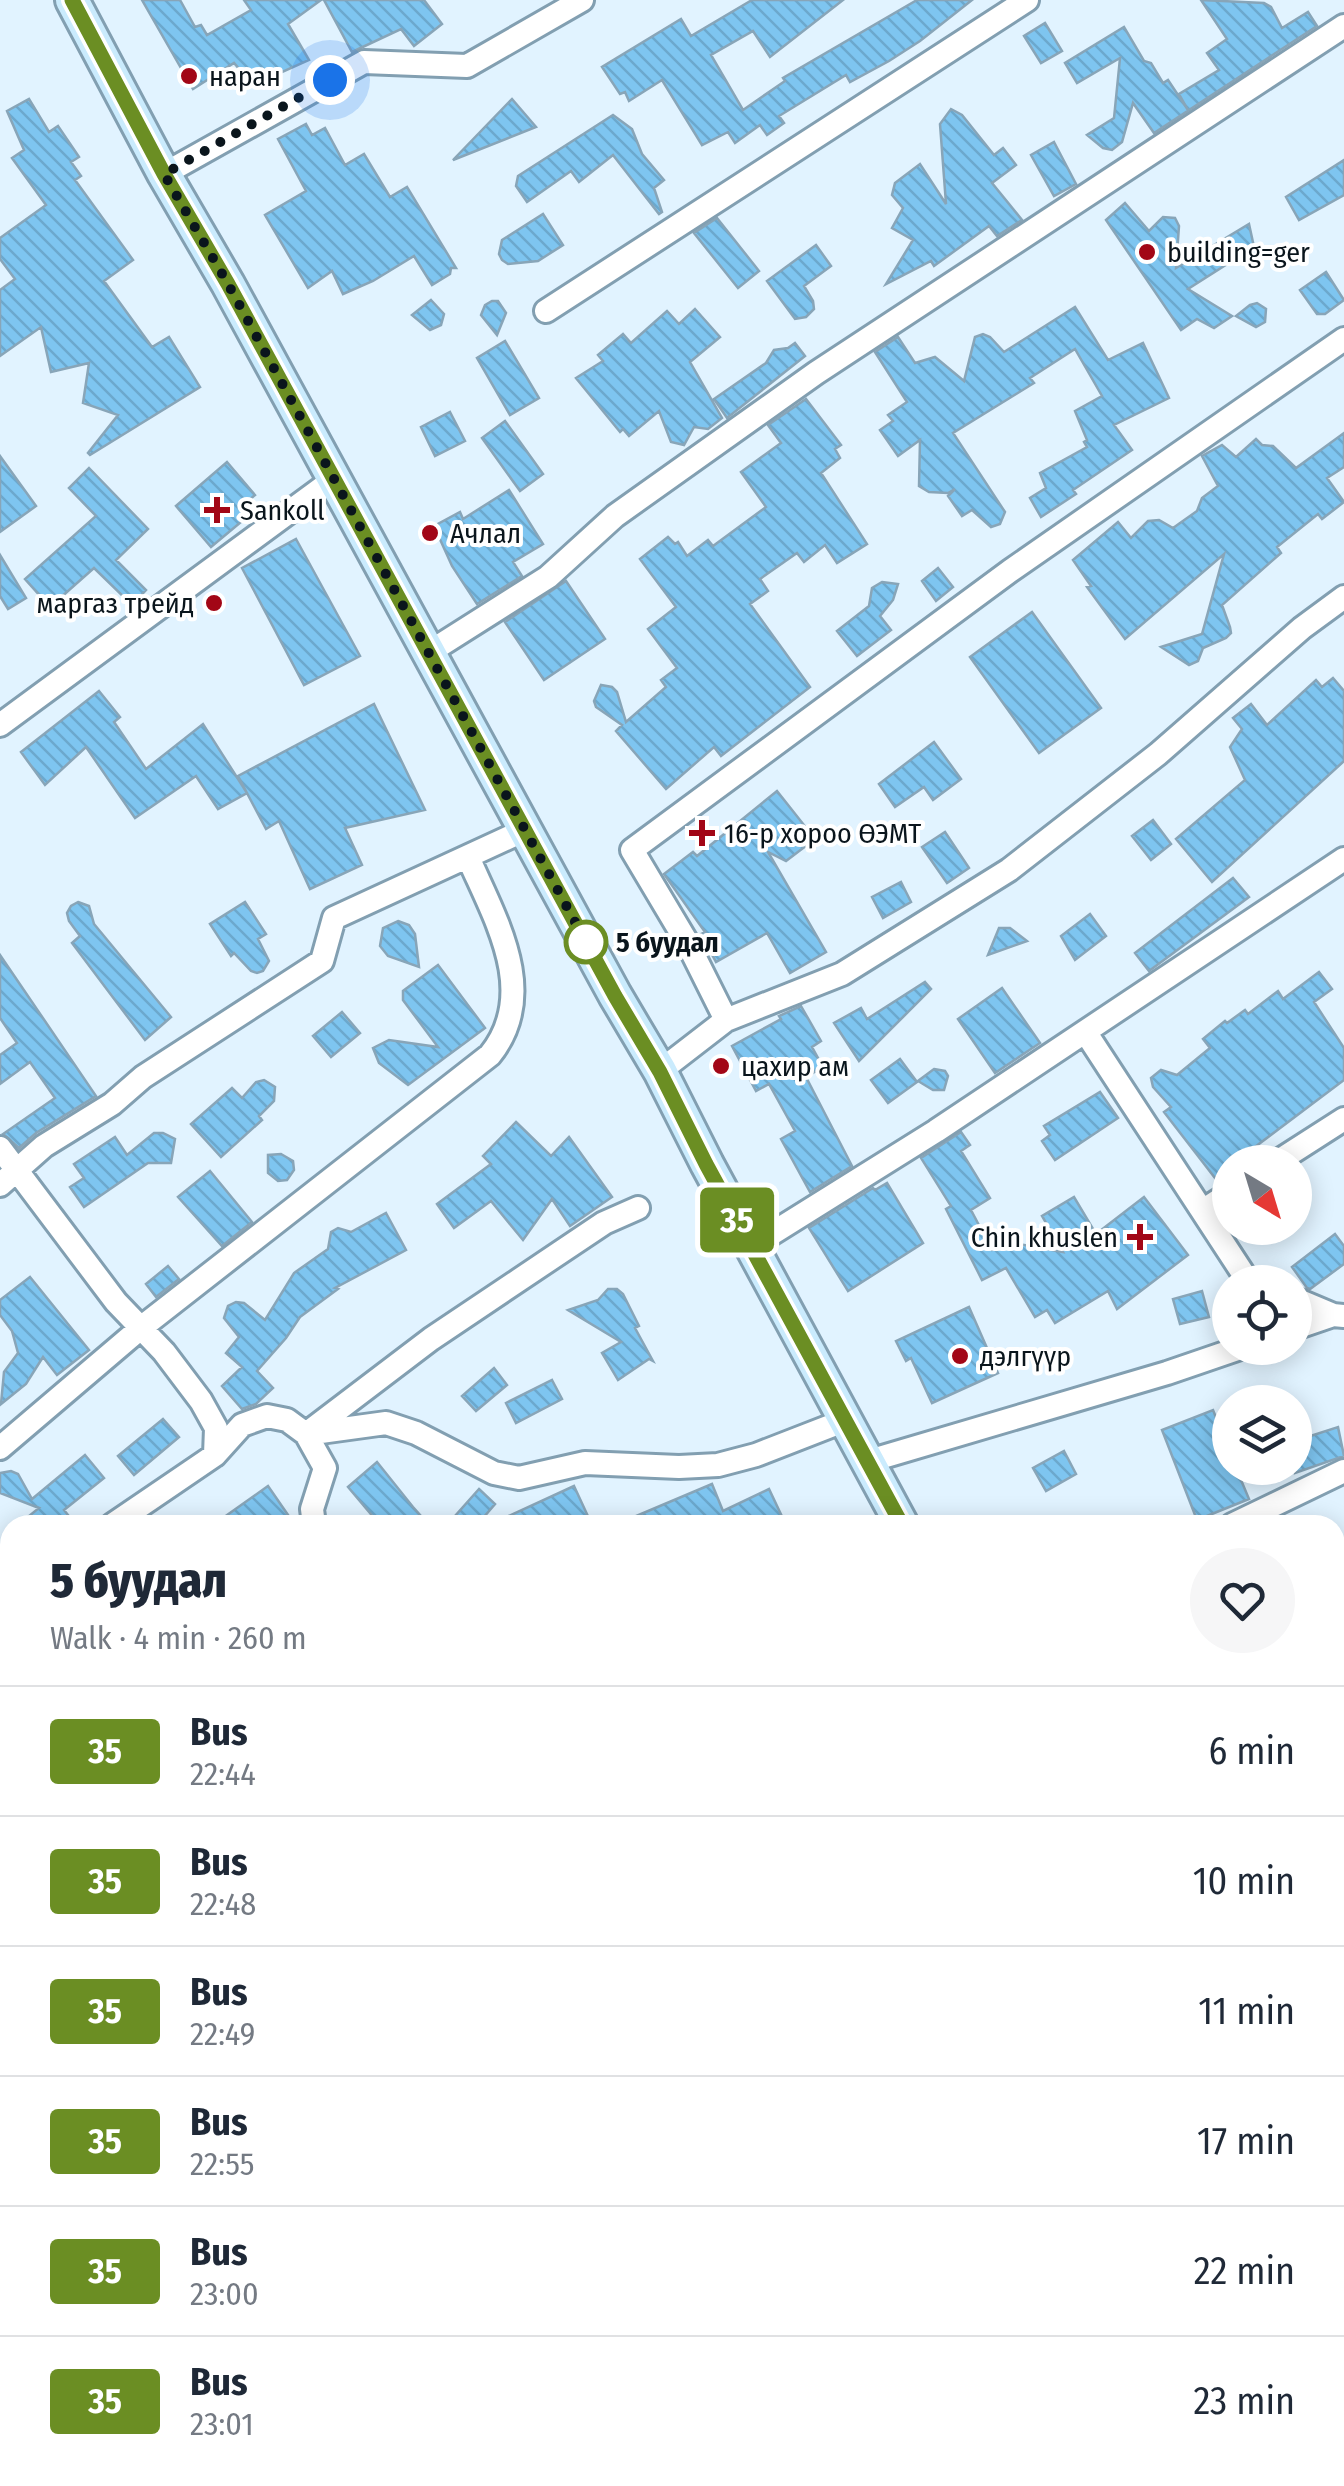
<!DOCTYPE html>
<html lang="en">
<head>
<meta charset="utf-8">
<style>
  :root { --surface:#fff; --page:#f6f6f7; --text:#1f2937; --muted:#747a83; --line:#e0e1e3 }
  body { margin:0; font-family:"Fira Sans Condensed",sans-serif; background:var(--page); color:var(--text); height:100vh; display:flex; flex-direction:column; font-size:38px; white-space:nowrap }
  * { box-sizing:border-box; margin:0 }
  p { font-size:32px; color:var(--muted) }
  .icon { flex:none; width:55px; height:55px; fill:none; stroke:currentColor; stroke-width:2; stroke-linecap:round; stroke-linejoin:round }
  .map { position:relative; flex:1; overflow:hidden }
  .drawer { position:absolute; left:0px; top:1515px; width:1345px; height:972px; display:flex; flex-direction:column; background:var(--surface); border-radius:30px 30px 0 0; box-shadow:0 5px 25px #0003 }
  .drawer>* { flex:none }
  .badge { padding:0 20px; border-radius:8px; font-size:35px; line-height:65px }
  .needle { width:65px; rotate:142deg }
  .tools { position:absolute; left:1212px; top:1145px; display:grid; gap:20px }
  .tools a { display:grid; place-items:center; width:100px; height:100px; border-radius:50%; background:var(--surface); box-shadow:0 5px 25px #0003; font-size:50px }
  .you { position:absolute; width:50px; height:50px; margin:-25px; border:8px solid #fff; border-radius:50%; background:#1a73e8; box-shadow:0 0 0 15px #1a73e833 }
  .map>.badge { position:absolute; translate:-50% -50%; box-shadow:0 0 0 5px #fff }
  .round { display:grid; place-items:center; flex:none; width:105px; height:105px; border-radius:52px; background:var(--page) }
  .head { display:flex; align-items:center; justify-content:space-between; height:170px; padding:0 50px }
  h1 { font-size:48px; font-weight:800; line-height:75px }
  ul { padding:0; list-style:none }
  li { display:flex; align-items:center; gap:30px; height:130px; padding:0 50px; border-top:2px solid var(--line) }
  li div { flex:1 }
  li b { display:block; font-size:38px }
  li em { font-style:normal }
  li .badge { min-width:110px; font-weight:700; text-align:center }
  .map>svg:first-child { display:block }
  .building { fill:url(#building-back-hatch); stroke:#88a5b8; stroke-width:2.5 }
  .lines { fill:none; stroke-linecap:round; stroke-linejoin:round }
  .street-casing { stroke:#829fb1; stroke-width:28 }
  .secondary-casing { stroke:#829fb1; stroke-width:38 }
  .street { stroke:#fff; stroke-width:22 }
  .secondary { stroke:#caebfd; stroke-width:32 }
  .line-casing { stroke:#fff; stroke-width:22 }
  .line { stroke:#6b8e23; stroke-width:15 }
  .walk { stroke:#0a151c; stroke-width:10; stroke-dasharray:0 18 }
  .poi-dot { fill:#a20616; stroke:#fff; stroke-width:4 }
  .stop-dot { fill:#fff; stroke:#6b8e23; stroke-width:5 }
  .labels { text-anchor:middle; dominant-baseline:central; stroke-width:8; stroke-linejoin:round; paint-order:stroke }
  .poi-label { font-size:28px; fill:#0a151c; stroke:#fff; text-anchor:start }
  .stop-label { font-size:28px; font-weight:bold; fill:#0a151c; stroke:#fff; text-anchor:start }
</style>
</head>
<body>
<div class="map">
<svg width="1344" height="2486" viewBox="0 0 1344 2486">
  <defs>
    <pattern id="building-back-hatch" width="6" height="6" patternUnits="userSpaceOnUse" patternTransform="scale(2.5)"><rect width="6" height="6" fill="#7ec5f0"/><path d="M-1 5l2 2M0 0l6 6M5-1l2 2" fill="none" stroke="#6ca8cd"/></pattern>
  </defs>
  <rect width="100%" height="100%" fill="#e1f3ff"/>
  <path class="building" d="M142,0H180L195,27L201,25L207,35L251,10L244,0H321L288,24L309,60L253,85L234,63L193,89Z
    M324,0H424L442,24L414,46L401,29L352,52Z
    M752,0H843L770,57L753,31L711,55L743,110L785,81L783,78L917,0H972L920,41L889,61L850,82L846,75L779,116L784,123L767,135L760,125L735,143L728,132L702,145L662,80L629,101L625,92L620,94L602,67L681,19L691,36Z
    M1201,0L1264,3L1271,7L1282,28L1308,12L1317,26L1154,133L1133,103L1122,142L1112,150L1103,148L1087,135L1114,118L1120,58L1077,83L1065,63L1124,27L1144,61L1151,63L1163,83L1168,80L1188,110L1179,94L1219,70L1207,53L1227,39Z
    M1045,23L1062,51L1041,63L1024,36Z
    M29,99L49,132L58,126L79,157L71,162L81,176L75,180L133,260L104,281L152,347L169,337L200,387L90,455L88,453L118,415L83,403L89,363L51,372L41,327L0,356V290L15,279L0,259V238L46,205L12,158L24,150L7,111Z
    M512,99L536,127L453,160Z
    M951,109L962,115L994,155L1003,148L1016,165L992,183L1022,220L997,236L989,226L934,266L931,261L886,284L913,240L892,228L903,208L892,195L895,183L920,164L946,204L940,124Z
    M613,115L632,129L642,154L664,180L654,188L662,212L659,214L613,155L579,182L571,171L527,202L516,186L518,176Z
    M306,124L312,135L325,128L345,165L364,154L390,197L407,187L456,268H451L450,274L432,285L414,256L373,281L343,294L332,271L308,288L265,215L306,191L278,139Z
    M1054,142L1076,184L1054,196L1031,155Z
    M1344,160V195L1299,220L1286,197Z
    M1125,203L1149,231L1163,217L1175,218L1179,226L1176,268L1249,224L1254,247L1188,289L1232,316L1214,328L1197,319L1181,330L1106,220Z
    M543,214L563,245L538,261L508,264L502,260L499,254L502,240Z
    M717,218L759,271L738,288L694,233Z
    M816,245L831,266L804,286L813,301L814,309L806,317L795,319L767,281Z
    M1326,272L1344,300L1325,314H1317L1300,290Z
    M431,300L444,314L441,325L430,330L412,315Z
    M492,301H498L506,313L497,335L481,315L485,305Z
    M1250,305L1257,303L1266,309L1265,322L1256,327L1236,316Z
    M1075,307L1108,360L1143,343L1169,398L1114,425L1132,450L1073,490L1076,494L1041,517L1030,498L1046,488L1040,473L1087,447L1084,442L1087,440L1075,411L1102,396L1075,349L1030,378L1034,383L953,433L1005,512L1000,524L991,527L972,510L962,516L948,496L955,489L948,493L929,492L919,486L920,440L898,456L880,430L893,421L888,415L907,402L875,352L898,337L915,363L935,357L964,381L975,337L983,334L990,337L1004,352Z
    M695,309L720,337L690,362L722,418L708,429L694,427L684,445L671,442L659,411L629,436L623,429L620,432L576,378L603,361L598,355L623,334L631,343L667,311L679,324Z
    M505,341L539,398L510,415L477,358Z
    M795,343L805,356L727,418L714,399L766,363L774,350L788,348Z
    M806,399L841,445L835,449L840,458L821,473L867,544L837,563L825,545L804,562L797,553L760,579L768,591L750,604L810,687L721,756L714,747L666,789L616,731L622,725L596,707L594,701L601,685L612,687L617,692L626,722L666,687L661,680L677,668L648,629L676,607L640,559L668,537L675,544L678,542L687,556L708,540L713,546L766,507L741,472L781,443L768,425Z
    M450,412L465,441L435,456L421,427Z
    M505,421L543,474L520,491L482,438Z
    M1344,433V467L1327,478L1344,502L1322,519L1318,514L1277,547L1281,553L1222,605L1230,627L1231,633L1226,638L1203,648L1198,661L1189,665L1161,647L1202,634L1224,554L1125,639L1087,587L1091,586L1073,560L1118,522L1131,538L1148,521L1159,520L1173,528L1197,511L1202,498L1218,486L1202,456L1222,445L1236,457L1256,439L1262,445L1273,446L1296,468Z
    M0,456L36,506L0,532Z
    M227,462L255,495L247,502L253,512L211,547L176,506Z
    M89,468L148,529L116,560L146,590L132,605L94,568L50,607L25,579L96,516L69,488Z
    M509,490L543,544L513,562L522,576L477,604L452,566L434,526L460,512L463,519Z
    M296,539L360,656L304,685L242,568Z
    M0,555L26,598L8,609L0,596Z
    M938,568L953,587L936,601L922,581Z
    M566,581L605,639L544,680L505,622Z
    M882,582L898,584L893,600L880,616L891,630L857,656L837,631L869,606L872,588Z
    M1032,612L1101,708L1039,753L970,657Z
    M1333,678L1344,691V761L1212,882L1176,839L1245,780L1230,747L1242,729L1233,718L1251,704L1267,725L1316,680L1322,687Z
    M99,691L120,717L114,722L146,769L203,724L247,793L218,809L196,776L135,818L86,747L45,785L21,752Z
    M374,704L425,810L345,828L362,865L310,889L279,821L266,829L238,776Z
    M934,742L961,779L933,800L924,787L895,807L879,784Z
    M777,791L815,839L786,861L768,852L826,952L790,973L767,933L716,962L701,934L705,932L664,874L693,852L697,856Z
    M1153,820L1171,844L1151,860L1132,836Z
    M945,832L969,868L947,883L922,847Z
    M1233,878L1249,897L1149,971L1135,953Z
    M901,882L911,902L883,918L872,897Z
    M78,902L89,906L94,924L171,1017L145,1040L72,943L80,936L69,921L67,913L71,906Z
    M245,902L266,934L258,939L269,961L263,971L257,973L251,971L234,953L231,956L210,924Z
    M1090,914L1106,936L1075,960L1061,936Z
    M398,921L409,925L415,934L419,967L388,956L380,946L383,928Z
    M999,928H1010L1027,941L988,955Z
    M0,955L96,1096L36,1133L19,1148L3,1134L55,1098L30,1062L0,1084V1055L17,1043L0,1018Z
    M438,965L485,1028L408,1085L379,1063L373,1048L389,1040L438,1047L403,1000V991Z
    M1319,972L1332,989L1314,1002L1344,1048V1080L1235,1162H1230V1167L1215,1178L1164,1112L1171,1107L1153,1087L1151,1078L1161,1070L1177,1075L1210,1048L1203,1039L1225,1021L1227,1023L1245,1010L1248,1014L1278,991L1283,999Z
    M925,982L931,989L859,1061L834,1023L861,1008L867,1019Z
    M1002,988L1040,1043L995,1073L958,1019Z
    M801,1006L821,1041L812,1047L823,1067L806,1077L852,1166L810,1192L781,1139L795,1131L769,1084L756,1091L732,1046L781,1019L779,1016Z
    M342,1012L360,1033L331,1057L313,1036Z
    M900,1059L917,1082L888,1103L871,1080Z
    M934,1069L945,1071L948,1076L944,1090H933L918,1081Z
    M264,1080L275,1087L274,1101L259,1116L262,1120L221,1157L191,1124L232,1088L242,1098L256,1082Z
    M1100,1092L1118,1118L1055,1160L1042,1141L1050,1135L1044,1126Z
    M516,1122L551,1156L569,1137L612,1197L570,1226L552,1199L523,1240L491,1201L454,1228L437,1204L491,1164L483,1156Z
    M961,1132L970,1145L961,1151L990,1198L971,1210L992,1250L1013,1243L1063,1252L1042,1216L1074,1197L1096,1234L1144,1197L1188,1255L1117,1309L1108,1291L1055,1323L1047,1310L1035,1317L1006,1268L982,1280L946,1209L951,1206L921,1158Z
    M154,1133H163L175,1139L171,1163H148L84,1207L70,1187L84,1178L74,1164L115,1137L127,1155Z
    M281,1154L293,1161L294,1170L287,1180L278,1181L268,1173V1155Z
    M210,1171L252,1222L222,1246L178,1197Z
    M887,1183L923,1243L848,1291L809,1228L873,1188L875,1190Z
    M386,1213L406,1250L335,1288L338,1289L300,1317L286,1338L257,1371L273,1388L256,1404L242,1409L222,1386L242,1367L226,1353L239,1337L224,1318L228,1306L236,1302L244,1303L265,1320L294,1273L328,1249L331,1232L338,1228L351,1232Z
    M1335,1234L1344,1246V1264L1310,1289L1307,1288L1292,1267Z
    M168,1266L179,1279L156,1297L146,1284Z
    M30,1277L89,1350L57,1375L43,1357L26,1384L1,1404L4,1372L18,1353L12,1331L0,1315V1300Z
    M608,1289H617L623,1294L639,1326L635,1328L653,1361L649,1359L618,1380L602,1353L621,1342L568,1310L598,1300Z
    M1202,1291L1209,1317L1180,1324L1173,1299Z
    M969,1307L998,1373L932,1403L911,1358L906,1361L896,1341Z
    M494,1368L507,1385L476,1411L462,1396Z
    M552,1380L562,1399L516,1423L506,1403Z
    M1213,1410L1230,1452V1468H1236L1249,1499L1197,1520L1162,1430Z
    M163,1419L179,1437L134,1475L118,1456Z
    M1338,1427L1344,1456L1295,1473V1441Z
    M1064,1451L1076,1474L1046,1491L1033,1468Z
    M85,1455L104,1478L64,1510L76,1525H18L39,1508L0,1493V1473L11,1471L18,1474L32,1499Z
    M377,1462L413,1507L429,1525H380L348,1487Z
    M712,1484L723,1511L769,1489L786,1525H615Z
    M268,1486L295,1525H213Z
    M574,1486L592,1525H489Z
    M479,1489L495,1504L477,1525H447Z"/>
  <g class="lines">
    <g class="street-casing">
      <path id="street" d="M164,174L364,62L467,66L582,0
        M546,311L1027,0
        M428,653L548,577L615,516L816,373L1344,26
        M0,725L334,479
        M726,1020L842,974L1009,870L1158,754L1302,628L1344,597
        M1086,1033L1246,1278L1255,1282
        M660,1071L726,1020L688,944L632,850L1010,571L1344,339
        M0,1148L116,1302L164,1352L201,1401L216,1428L215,1455
        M1277,1162L1344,1119
        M0,1185L44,1146L112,1104L143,1077L322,961L334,918L525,830
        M1204,1210L1230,1193
        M752,1246L936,1131L1344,859
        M1295,1299L1333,1315L1344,1316
        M1295,1328L1333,1315
        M0,1448L142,1327L490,1055C540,993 495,919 468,857
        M869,1461L1167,1373L1240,1348
        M112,1525L215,1455L242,1425L267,1416L287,1420L306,1434L386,1423L416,1433L494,1473L519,1478L585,1463L679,1467L718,1465L756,1455L846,1420
        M314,1525L312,1509L325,1468L306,1434L431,1339L604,1223L638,1208
        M1232,1525L1344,1471
        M0,1602L10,1595
        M1335,1743L1344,1737
        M1335,2097L1344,2091
        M0,2227L10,2245
        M135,2478L141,2486
        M1311,2478L1316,2486
        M557,2486L572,2478
        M1208,2486L1219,2478"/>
    </g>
    <g class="secondary-casing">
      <path id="secondary" d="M72,0L164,174L228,284L615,995L660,1071L707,1164L902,1525
        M1335,2335L1344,2352"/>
    </g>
    <use href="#street" class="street"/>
    <use href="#secondary" class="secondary"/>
  </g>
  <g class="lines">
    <g class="line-casing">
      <path id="line" d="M72,0L164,174L228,284L615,996L660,1072L706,1164L902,1525"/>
    </g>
    <use href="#line" class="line"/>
    <path class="walk" d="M330,80L164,174L228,284L586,942"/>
  </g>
  <g class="poi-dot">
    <circle cx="189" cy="76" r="10"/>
    <circle cx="1147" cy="252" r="10"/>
    <path d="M212 495h10v10h10v10h-10v10h-10v-10h-10v-10h10z"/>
    <circle cx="430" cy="533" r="10"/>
    <circle cx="214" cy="603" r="10"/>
    <path d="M697 818h10v10h10v10h-10v10h-10v-10h-10v-10h10z"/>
    <circle cx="721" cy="1066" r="10"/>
    <path d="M1135 1222h10v10h10v10h-10v10h-10v-10h-10v-10h10z"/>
    <circle cx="960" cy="1356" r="10"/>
  </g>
  <circle class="stop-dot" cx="586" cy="942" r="20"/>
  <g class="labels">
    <g class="poi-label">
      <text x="209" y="76">наран</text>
      <text x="1167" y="252">building=ger</text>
      <text x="240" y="510">Sankoll</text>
      <text x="450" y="533">Ачлал</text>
      <text x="194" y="603" text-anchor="end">маргаз трейд</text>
      <text x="724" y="833">16-р хороо ӨЭМТ</text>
      <text x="741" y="1066">цахир ам</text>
      <text x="1118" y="1237" text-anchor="end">Chin khuslen</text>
      <text x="980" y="1356">дэлгүүр</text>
    </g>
    <g class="stop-label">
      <text x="616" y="942">5 буудал</text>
    </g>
  </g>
</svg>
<div class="tools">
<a><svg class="needle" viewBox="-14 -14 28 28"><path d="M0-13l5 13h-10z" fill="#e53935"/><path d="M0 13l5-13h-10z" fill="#747a83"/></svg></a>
<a><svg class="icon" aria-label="locate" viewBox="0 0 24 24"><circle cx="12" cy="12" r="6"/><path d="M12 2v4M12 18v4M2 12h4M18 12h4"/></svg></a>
<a><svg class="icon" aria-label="layers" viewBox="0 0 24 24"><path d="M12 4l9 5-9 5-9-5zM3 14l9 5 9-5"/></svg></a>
</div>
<div class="you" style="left:330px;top:80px"></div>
<b class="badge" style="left:737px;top:1220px;background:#6b8e23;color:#fff">35</b>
<section class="drawer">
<div class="head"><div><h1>5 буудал</h1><p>Walk · 4 min · 260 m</p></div><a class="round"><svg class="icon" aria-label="heart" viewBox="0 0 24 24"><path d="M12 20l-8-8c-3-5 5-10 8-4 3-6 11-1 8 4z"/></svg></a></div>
<ul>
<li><span class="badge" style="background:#6b8e23;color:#fff">35</span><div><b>Bus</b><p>22:44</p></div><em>6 min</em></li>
<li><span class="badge" style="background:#6b8e23;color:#fff">35</span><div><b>Bus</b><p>22:48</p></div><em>10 min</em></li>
<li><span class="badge" style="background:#6b8e23;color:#fff">35</span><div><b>Bus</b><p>22:49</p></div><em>11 min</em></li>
<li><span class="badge" style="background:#6b8e23;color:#fff">35</span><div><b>Bus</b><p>22:55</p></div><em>17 min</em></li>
<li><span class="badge" style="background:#6b8e23;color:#fff">35</span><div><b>Bus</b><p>23:00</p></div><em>22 min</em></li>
<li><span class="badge" style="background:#6b8e23;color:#fff">35</span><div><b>Bus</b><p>23:01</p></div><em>23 min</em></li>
</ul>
</section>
</div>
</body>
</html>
